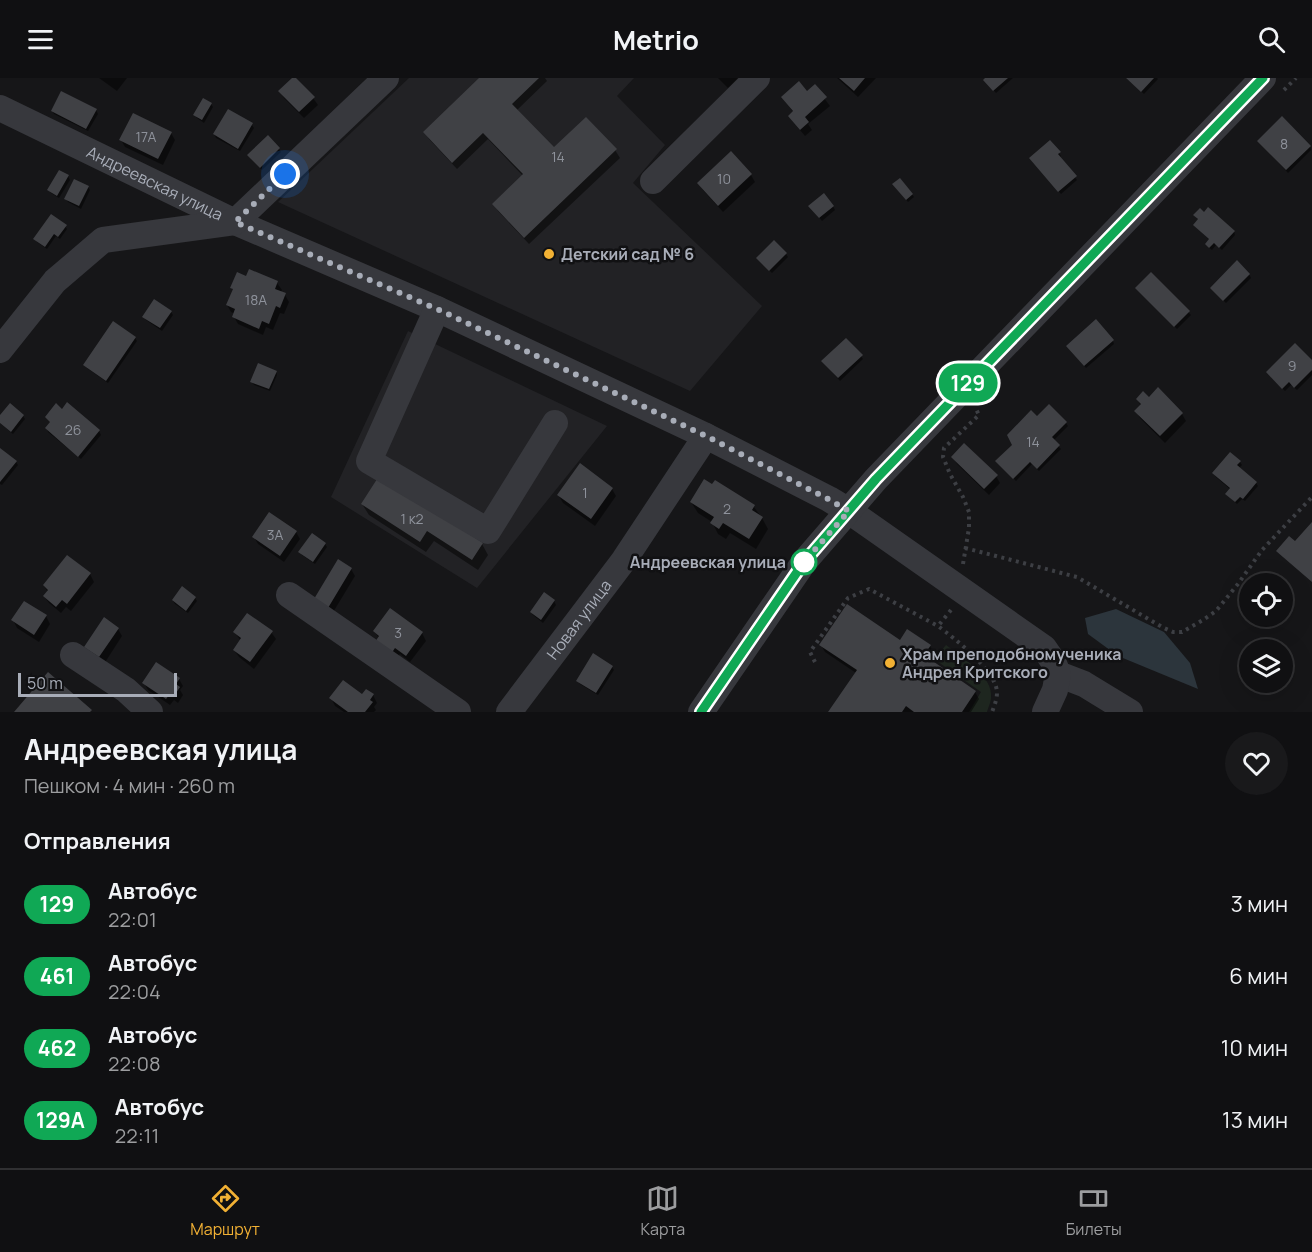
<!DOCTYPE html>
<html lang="ru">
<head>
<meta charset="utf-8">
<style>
  :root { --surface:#101012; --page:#19191b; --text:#f1f3f6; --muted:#9c9d9f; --line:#303032; --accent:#f2b134 }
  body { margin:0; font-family:Manrope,sans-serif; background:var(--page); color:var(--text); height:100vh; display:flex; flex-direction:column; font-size:22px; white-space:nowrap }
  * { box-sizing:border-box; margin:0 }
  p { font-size:20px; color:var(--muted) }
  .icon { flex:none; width:33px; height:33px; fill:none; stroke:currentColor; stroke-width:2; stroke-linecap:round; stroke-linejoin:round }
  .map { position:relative; height:634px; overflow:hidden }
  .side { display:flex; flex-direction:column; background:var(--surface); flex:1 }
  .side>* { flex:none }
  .badge { padding:0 12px; border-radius:20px; font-size:21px; line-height:39px }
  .buttons { position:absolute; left:1239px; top:495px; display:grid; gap:12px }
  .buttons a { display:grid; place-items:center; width:54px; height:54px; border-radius:50%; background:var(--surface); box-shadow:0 6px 24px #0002,0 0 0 2px var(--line); font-size:30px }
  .scale { position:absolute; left:18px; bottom:15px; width:159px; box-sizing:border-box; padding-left:6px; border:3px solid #a8adb8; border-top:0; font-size:16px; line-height:21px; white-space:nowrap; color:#a8adb8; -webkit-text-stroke:4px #111113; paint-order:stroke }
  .you { position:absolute; width:30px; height:30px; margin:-15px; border:4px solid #fff; border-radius:50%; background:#1a73e8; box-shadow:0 0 0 9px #1a73e833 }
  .map>.badge { position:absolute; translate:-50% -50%; box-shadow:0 0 0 3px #fff }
  h2 { padding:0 24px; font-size:22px; line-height:54px }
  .round { display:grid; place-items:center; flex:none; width:63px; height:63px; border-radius:32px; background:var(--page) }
  .summary { display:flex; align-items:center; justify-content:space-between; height:102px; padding:0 24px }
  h1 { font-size:28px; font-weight:700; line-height:45px }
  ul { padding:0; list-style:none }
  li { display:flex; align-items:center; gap:18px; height:72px; padding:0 24px }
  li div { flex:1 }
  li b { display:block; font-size:22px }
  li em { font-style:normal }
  li .badge { min-width:66px; font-weight:700; text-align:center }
  header { display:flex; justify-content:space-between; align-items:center; height:78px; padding:0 24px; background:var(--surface); font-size:27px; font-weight:700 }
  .tabs { display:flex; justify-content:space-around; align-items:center; height:84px; border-top:2px solid var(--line); background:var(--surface); font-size:16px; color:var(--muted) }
  .tabs a { display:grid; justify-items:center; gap:3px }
  .tabs .current { color:var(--accent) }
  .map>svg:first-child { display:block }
  .built { fill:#222225 }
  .green { fill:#1e261f }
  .water { fill:#2c353c }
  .shadow { fill:#0007 }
  .building { fill:#404145 }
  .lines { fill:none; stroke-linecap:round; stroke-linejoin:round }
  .path { stroke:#3d3f44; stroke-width:4; stroke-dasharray:3 4.5; stroke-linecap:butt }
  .minor { stroke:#37383d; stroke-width:26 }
  .line-casing { stroke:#fff; stroke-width:14 }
  .line { stroke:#10a855; stroke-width:9 }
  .walk { stroke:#a8adb8; stroke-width:6; stroke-dasharray:0 10.8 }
  .poi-dot { fill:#f2b134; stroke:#111113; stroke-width:2 }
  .stop-dot { fill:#fff; stroke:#10a855; stroke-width:3 }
  .labels { text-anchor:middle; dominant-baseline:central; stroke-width:5; stroke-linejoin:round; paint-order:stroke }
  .number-label { font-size:14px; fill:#8e929b }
  .street-label { font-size:16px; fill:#a8adb8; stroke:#111113 }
  .poi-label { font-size:16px; font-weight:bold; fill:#a8adb8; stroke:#111113; text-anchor:start }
  .stop-label { font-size:16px; font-weight:bold; fill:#a8adb8; stroke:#111113; text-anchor:end }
</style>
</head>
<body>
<header><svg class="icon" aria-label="menu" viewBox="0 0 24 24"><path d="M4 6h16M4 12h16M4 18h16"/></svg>Metrio<svg class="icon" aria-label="search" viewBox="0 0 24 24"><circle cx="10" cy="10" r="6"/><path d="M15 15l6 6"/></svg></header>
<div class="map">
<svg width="1312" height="634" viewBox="0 0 1312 634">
  <rect width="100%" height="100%" fill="#161618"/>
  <path class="built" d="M409,0H634L617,18L665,67L633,105L762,228L690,313L278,124Z
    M408,253L607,348L477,510L331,419Z"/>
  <path class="green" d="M946,567C961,579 994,598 991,620C991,624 988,630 987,634H969L981,614L934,581Z"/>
  <path class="water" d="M1116,531L1164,554L1190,585L1198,611L1118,578L1088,556L1085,540Z"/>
  <path class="shadow" d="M99,0H127L117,13Z
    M294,0L313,20L318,27L304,40L284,20L280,13Z
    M481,0H545L547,3L516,33L554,71L615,72L620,80L529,166L498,133L494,126L523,98L488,61L457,91L429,61L425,54Z
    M718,0H738L728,10Z
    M837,0H876L858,19Z
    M987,0H1013L996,15L987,5Z
    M1126,0H1157L1158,1L1144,16Z
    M815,8L830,28L808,46L812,52L805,58L794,45L790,38L794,35L782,19L807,15Z
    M211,26L213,29L204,45L197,40L195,37Z
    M96,32L98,36L88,53L54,36L52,33Z
    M252,47L254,50L240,73L216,60L214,56Z
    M171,55L175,62L163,87L125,69L121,62Z
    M1259,63L1310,68L1311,72L1288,95Z
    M1050,64L1059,75L1061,78L1059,80L1077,102L1061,116L1033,84Z
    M279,71L281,74L262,92L251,81Z
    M751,97L755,104L723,134L703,112L699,105Z
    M68,98L70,102L59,120L51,115L49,112Z
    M88,109L90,112L81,131L68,124L66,121Z
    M896,110L912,116L914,119L908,124Z
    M833,128L835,132L822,143L812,131Z
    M1195,137L1234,153L1235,157L1222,172L1216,167L1212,172L1208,169L1210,162L1197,150L1199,143Z
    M65,148L67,151L60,161L56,158L47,171L37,164L35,161Z
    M786,176L788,179L772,195L760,183Z
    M1151,196L1191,237L1177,251L1139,213Z
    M1249,196L1251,200L1226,225L1214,213Z
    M277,205L282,212L280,215L285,217L289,224L284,236L280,235L273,252L266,249L263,257L238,246L234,239L235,236L231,234L227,227L234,212L232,210Z
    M171,234L173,237L162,253L146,242L144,239Z
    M135,260L137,263L108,305L87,290L85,287Z
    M1113,263L1114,266L1086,290L1069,271Z
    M861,278L863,281L840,303L825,286Z
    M1312,284V297L1297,312L1291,307L1285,313L1269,297Z
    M276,294L277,297L270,313L254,307L252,304Z
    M1158,311L1182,336L1186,343L1165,365L1140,340L1136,333L1141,328L1137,321H1149Z
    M67,326L99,353L101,357L81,381L48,354L47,350Z
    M23,338L25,341L13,356L0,345V340Z
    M1037,340L1066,345L1068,348L1053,363L1061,371L1039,393L1032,386L1016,403L999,386Z
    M0,372L16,384L18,387L2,407L0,406Z
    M953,379L996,398L1000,405L989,417L957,386Z
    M1240,384L1242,387L1239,390L1256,405L1258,408L1245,423L1242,421L1237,426L1227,416L1231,412L1216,399L1214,396Z
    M716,404L754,429L762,440L768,451L756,471L730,455L726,461L718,456L712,444L698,435L691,424L713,408Z
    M612,411L616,418L595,448L563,425L559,418Z
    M362,426L482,466L488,477L478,492L434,463L426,474L369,437Z
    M296,454L300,461L284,484L258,466L254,459Z
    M312,457L325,466L327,469L315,486L302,477L300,474Z
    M68,479L90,496L94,504L71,533L66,529L61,535L49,525L44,518L48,514L44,508Z
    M351,491L355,498L332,536L319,528Z
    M545,516L554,523L556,527L543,545L533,537L531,534Z
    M195,520L197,523L188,535L175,526L173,523Z
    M46,538L50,546L39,564L17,550L13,542Z
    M118,551L122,558L104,586L90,577Z
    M374,553L422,555L426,563L410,584L400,576L395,582Z
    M271,554L276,561L254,591L239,579L234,572L241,563L235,555Z
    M900,564L930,568L934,575L929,582L975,614L979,621L971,634H830L856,595L825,574L821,567Z
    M612,589L614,592L598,617L580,606L578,603Z
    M179,601L183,608L180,612L183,617L178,625L174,622L170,627L148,612L144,605Z
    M373,617L377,625L374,629L376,632L374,634H344L335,628L331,620Z"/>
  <path class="building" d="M292,0H296L315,19L299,34L278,13Z
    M479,0H539L512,26L554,69L586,39L617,71L524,160L492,126L523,96L483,55L452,85L423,54Z
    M839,0H865L854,13Z
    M985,0H1008L993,13L983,2Z
    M1126,0H1154L1141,14Z
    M799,3L807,13L815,6L827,19L805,39L809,44L800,52L788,38L793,33L781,19Z
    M61,13L97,31L86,51L51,33Z
    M203,20L212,25L202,42L193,37Z
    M228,31L253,45L238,71L213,56Z
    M133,35L172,54L158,81L119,62Z
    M1282,38L1311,68L1286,92L1257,63Z
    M268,57L280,70L260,90L247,77Z
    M1050,62L1061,74L1058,76L1077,98L1058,114L1029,80Z
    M731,73L752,96L718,128L697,105Z
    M59,92L69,97L57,118L47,112Z
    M900,100L913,116L906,122L892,106Z
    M74,101L89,108L79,128L64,121Z
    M824,115L834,128L819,140L808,128Z
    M1208,129L1235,153L1219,170L1214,165L1209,170L1205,166L1209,161L1193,147L1198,141L1193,137L1200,130L1204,134Z
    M51,136L67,147L58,159L54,156L45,169L33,161Z
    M774,162L787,175L769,193L756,180Z
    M1237,182L1250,196L1223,223L1210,210Z
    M249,191L278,203L275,211L286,215L280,230L276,228L269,246L262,243L259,251L232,239L235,231L226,227L233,211L230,210L237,194L246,198Z
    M1151,194L1190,233L1174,249L1135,210Z
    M154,221L172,233L160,250L142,239Z
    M1096,241L1114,262L1084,288L1066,268Z
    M113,243L136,259L106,303L83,287Z
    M846,260L863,277L838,300L821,283Z
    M1295,265L1312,282V292L1294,310L1289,304L1282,311L1266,294Z
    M258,285L277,293L269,311L250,304Z
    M1158,309L1183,335L1160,358L1134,333L1141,326L1136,321L1143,313L1149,319Z
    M67,324L100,352L78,379L45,350L50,344L45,339L56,325L62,331Z
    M10,325L24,337L11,354L0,345V337Z
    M1049,326L1067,344L1052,359L1060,367L1037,391L1030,384L1013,401L995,383L1012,367L1007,357L1031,332L1037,338Z
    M964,365L998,397L984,411L951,379Z
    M0,370L17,383L0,404Z
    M1230,374L1241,383L1237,387L1257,404L1243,421L1240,419L1235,424L1225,416L1230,410L1212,395Z
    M580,385L613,410L591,441L557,417Z
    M379,398L483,465L472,482L427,453L420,464L361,426Z
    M704,401L712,406L715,402L755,427L752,432L763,439L749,461L723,445L719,451L710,445L714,439L690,424Z
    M269,434L297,453L280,478L252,459Z
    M1312,444V504L1276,473L1289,458L1295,463Z
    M312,455L326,465L313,484L298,474Z
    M67,477L91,495L67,526L62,522L56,529L43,518L48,512L43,507Z
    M338,481L352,490L328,530L314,521Z
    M182,508L196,519L186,533L172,522Z
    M544,514L555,522L541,542L530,534Z
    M24,523L47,537L34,557L11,542Z
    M847,526L900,562L907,551L931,567L924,577L976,613L962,634H914L906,628L902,634H828L857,592L819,567Z
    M390,530L423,554L406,578L395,570L391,576L375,564L379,558L373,553Z
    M247,535L273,553L250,584L233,572L241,560L233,554Z
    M104,539L119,550L99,579L84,569Z
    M593,575L613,588L596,615L576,603Z
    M156,584L180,600L176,606L180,609L174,618L170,616L166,621L142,605Z
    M48,594L92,632L90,634H14Z
    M343,602L362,616L366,611L374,616L370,622L373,624L365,634H348L329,620Z"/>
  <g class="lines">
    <path class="path" d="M1284,12L1296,0
      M965,470L1077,499L1162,549L1173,554H1182L1203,542L1216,533L1238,506L1262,472L1312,419
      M963,486L969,450V434L963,419L950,396L943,379L944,370L979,337L975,329
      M951,532L938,548C955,561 997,593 997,615C997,621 994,629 992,634
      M815,584L810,574L848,520L869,511L938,548"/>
    <g class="minor">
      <path id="s1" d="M0,30L235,144L437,231L706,358L829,421L849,433L1044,570L1053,583L1058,596"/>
      <path d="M653,103L757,0"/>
      <path d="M437,231L369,383L488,453L555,345"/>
      <path d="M0,272L55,203L103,162L235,144L386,0"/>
      <path d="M289,517L458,634"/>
      <path d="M73,577L126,612L150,634"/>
      <path d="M1058,596L1084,606L1130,634"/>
      <path id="s2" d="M509,634L624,482L706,358"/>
      <path d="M701,634L804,484L876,401L1263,0"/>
      <path d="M1045,634L1055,612L1058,596"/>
    </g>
  </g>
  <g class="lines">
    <g class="line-casing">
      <path id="line" d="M701,634L804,484L876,401L1263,0"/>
    </g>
    <use href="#line" class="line"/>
    <path class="walk" d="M285,96L235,144L437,231L706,358L828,421L849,433L804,484"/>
  </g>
  <g class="poi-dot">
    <circle cx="549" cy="176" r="6"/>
    <circle cx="890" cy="585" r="6"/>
  </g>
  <circle class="stop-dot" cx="804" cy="484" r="12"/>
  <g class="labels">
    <g class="number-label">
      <text x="146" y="58">17А</text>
      <text x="1284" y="65">8</text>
      <text x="558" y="78">14</text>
      <text x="724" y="100">10</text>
      <text x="256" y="221">18А</text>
      <text x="1292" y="287">9</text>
      <text x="73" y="351">26</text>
      <text x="1033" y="363">14</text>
      <text x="585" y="414">1</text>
      <text x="727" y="430">2</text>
      <text x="412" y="440">1 к2</text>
      <text x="275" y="456">3А</text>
      <text x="398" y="554">3</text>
    </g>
    <g class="street-label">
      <text stroke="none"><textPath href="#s1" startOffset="172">Андреевская улица</textPath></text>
      <text stroke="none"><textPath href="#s2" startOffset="116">Новая улица</textPath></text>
    </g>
    <g class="poi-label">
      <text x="561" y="176">Детский сад № 6</text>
      <text x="902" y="576">Храм преподобномученика<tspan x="902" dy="18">Андрея Критского</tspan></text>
    </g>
    <g class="stop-label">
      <text x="786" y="484">Андреевская улица</text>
    </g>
  </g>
</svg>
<div class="buttons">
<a><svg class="icon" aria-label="locate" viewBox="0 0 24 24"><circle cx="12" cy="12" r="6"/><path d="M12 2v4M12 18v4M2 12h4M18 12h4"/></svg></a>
<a><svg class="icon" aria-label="layers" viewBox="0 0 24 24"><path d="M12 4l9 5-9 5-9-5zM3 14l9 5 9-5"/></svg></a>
</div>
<div class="scale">50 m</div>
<div class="you" style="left:285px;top:96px"></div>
<b class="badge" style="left:968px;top:305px;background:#10a855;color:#fff">129</b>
</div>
<section class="side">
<div class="summary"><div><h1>Андреевская улица</h1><p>Пешком · 4 мин · 260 m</p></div><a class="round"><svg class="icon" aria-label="heart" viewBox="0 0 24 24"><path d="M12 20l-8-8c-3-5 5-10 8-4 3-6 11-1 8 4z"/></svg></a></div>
<h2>Отправления</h2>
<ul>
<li><span class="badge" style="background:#10a855;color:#fff">129</span><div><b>Автобус</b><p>22:01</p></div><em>3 мин</em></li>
<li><span class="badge" style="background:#10a855;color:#fff">461</span><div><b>Автобус</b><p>22:04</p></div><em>6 мин</em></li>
<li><span class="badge" style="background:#10a855;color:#fff">462</span><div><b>Автобус</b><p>22:08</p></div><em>10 мин</em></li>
<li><span class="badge" style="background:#10a855;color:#fff">129А</span><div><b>Автобус</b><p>22:11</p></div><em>13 мин</em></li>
</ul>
</section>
<nav class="tabs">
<a class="current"><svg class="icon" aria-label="directions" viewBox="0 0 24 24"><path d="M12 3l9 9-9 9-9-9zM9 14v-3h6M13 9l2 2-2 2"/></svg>Маршрут</a>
<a><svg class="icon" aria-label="map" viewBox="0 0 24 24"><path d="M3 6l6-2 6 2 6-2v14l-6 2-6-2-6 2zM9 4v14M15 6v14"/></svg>Карта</a>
<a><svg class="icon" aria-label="tickets" viewBox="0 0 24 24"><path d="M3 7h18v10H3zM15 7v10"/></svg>Билеты</a>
</nav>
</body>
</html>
